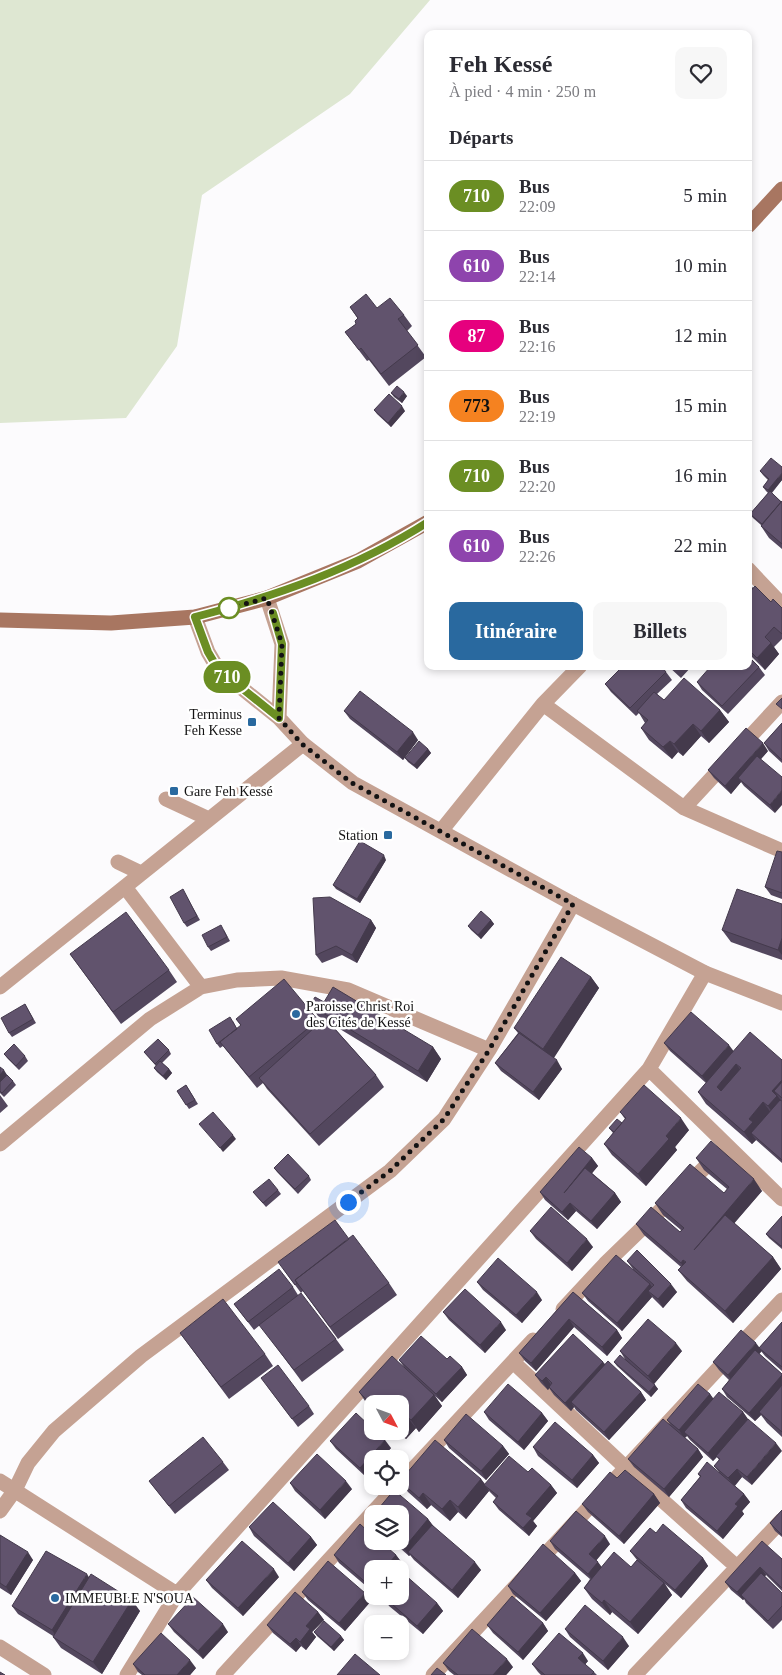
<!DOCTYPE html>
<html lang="fr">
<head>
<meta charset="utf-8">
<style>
  :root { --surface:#fff; --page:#f7f7f7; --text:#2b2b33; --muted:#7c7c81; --line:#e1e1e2; --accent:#29699f }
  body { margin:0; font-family:"Times New Roman",serif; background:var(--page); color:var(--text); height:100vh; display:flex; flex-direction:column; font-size:19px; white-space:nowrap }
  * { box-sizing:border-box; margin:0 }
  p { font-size:16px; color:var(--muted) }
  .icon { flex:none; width:28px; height:28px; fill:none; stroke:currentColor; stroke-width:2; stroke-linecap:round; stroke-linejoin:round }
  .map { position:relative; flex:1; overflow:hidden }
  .panel { position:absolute; left:424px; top:30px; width:328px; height:640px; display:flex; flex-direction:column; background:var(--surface); border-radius:10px; box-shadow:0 2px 8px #0003 }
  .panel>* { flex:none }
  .badge { padding:0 10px; border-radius:16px; font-size:18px; line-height:32px }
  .needle { width:32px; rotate:131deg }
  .tools { position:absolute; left:364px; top:1395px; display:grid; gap:10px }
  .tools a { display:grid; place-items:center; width:45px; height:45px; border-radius:10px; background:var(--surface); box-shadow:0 2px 8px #0003; font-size:25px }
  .you { position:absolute; width:25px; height:25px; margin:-12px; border:4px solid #fff; border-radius:50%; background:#1a73e8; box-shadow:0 0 0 8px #1a73e833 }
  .map>.badge { position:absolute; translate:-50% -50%; box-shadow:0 0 0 2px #fff }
  h2 { padding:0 25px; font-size:19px; line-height:45px }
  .round { display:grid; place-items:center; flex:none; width:52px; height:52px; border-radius:10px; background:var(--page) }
  .overview { display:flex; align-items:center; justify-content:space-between; height:85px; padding:0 25px }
  h1 { font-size:24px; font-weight:600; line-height:38px }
  .primary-button { display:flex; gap:10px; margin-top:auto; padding:10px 25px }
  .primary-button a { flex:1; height:58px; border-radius:10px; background:var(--accent); color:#fff; font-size:20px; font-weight:600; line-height:58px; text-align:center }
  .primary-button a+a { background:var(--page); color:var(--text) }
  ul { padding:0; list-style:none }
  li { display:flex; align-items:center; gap:15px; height:70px; padding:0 25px; border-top:1px solid var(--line) }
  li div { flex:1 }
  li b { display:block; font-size:19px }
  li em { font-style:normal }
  li .badge { min-width:55px; font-weight:700; text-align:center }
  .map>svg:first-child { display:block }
  .green { fill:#dee7d2 }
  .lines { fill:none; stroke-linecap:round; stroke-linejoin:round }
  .minor { stroke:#c5a293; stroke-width:15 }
  .tertiary { stroke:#c5a293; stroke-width:15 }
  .secondary { stroke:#a87661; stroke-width:15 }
  .wall { fill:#53475e }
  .shaded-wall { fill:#443a4c }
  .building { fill:#61536d; stroke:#443a4c; fill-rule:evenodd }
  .line-casing { stroke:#fff; stroke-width:11 }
  .line { stroke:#6b8e23; stroke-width:8 }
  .walk { stroke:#131213; stroke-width:5; stroke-dasharray:0 9 }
  .stop-dot { fill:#fff; stroke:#6b8e23; stroke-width:2.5 }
  .poi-dot { fill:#29699f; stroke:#fff; stroke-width:2 }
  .labels { text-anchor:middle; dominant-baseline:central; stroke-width:5; stroke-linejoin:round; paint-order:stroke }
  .poi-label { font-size:14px; fill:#131213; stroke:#fff; text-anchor:start }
</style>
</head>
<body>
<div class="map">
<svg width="782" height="1675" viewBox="0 0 782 1675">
  <rect width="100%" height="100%" fill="#fcfbfd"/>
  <path class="green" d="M0,0H430L350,94L202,195L177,346L126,418L0,423Z"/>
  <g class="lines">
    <path class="minor" d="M748,569L782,605
      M543,704L684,808L782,851
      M166,799L209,819
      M684,808L782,702
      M441,831L543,704L580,666
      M118,862L141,873
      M125,887L201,987
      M0,987L303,744
      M649,1069L782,1199
      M0,1144L150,1019L201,987L237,980L281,978L348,990L489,1050
      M563,1309L605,1264L727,1146
      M513,1362L625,1467L737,1567
      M0,1481L177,1594
      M400,1483L533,1340
      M0,1511L15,1490L28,1463L54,1431L141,1356L390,1171L444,1119L489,1050L573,904
      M0,1647L44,1675
      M127,1675L177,1594L649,1069L705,973
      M223,1675L397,1486
      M433,1675L782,1300
      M635,1675L782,1520"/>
    <path class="tertiary" d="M267,598L282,644L279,718
      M195,617L208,652L218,669L279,718L303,744L353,783L573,904L705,973L782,1003"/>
    <path class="secondary" d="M748,226L782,189
      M0,620L111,623L195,617L267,598L358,561L428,522"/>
  </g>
  <path class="wall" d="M350,307L377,308L404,315L412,326L407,331L426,357L389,386L369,360L367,361L345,332L356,324L358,319Z
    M391,393L407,396L402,403L394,397Z
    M374,410L405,411L391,427L377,414Z
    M760,471L782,480L772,493L782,502V501V549L769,538L761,526V525L753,518L750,514L768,493L766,491L763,487L768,480L763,475Z
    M748,581L753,588L771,602L782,608V639L774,647L779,654L765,670L748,653Z
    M668,666H692L681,678Z
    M759,667L765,675L728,714L702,690L697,682Z
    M666,672L672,680L657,694L664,700L720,710L729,722L709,743L701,736L683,756L678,752L672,759L649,740L641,728L645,723L639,713L636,716L611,692L605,684Z
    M344,711L418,740L403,760L350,719Z
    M782,723V763L769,751L764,743Z
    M428,749L431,753L417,769L408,762L405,758Z
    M768,751L761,759L775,813L744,786L741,782L731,794L714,778L708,770Z
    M782,852V899L771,895L765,887Z
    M386,860L360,903L336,889L333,885Z
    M185,894L200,920L187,927L184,923Z
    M782,904V960L731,942L722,930Z
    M371,920L376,928L357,963L342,955L322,963L316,955Z
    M491,920L494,924L481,939L471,930L468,926Z
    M224,930L230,941L211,951L208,947Z
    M70,954L169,970L177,982L121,1024Z
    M591,977L599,988L553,1058L562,1069L539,1100L501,1071L495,1063L518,1033L514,1028Z
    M324,1002L433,1047L441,1059L427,1082L330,1023L376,1075L384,1087L319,1146L267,1089L263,1083L257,1088L223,1046L220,1048L217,1044L233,1021L237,1029L241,1026L236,1019L318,1020L320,1023L323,1019L318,1016L310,1005Z
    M25,1004L36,1023L12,1037L9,1033Z
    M664,1043L733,1051L782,1060V1163L756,1140L752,1144L706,1104L698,1092L706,1083L670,1051Z
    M169,1050L171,1054L162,1063L169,1069L172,1073L166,1080L157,1072L154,1068L156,1066L144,1052Z
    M4,1054L25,1056L28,1061L19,1070L7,1058Z
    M0,1067L7,1075L3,1079L13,1081L16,1085L4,1097L0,1093Z
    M186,1085L198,1104L189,1109L177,1091Z
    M0,1095L8,1106L0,1113Z
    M620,1112L689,1130L675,1147L677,1150L646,1186L612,1155L604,1144L613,1133L609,1128L622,1123L625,1119Z
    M592,1158L598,1166L592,1173L615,1193L621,1202L597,1229L576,1211L568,1220L545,1200L540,1192Z
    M696,1158L762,1191L734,1223L773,1257L781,1269L733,1323L687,1281L678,1270L681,1267L644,1235L636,1224L680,1232L681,1230L663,1215L655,1203L724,1193L727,1189L704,1170Z
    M274,1168L309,1176L311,1180L298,1194L277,1172Z
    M278,1190L281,1194L266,1207L253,1192Z
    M782,1216V1249L769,1238L766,1234Z
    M530,1231L593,1247L572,1271L536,1239Z
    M349,1239L389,1283L397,1295L338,1339L303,1291L301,1293L284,1270Z
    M627,1261L677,1292L663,1308L652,1297L622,1331L588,1301L582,1293L633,1269Z
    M477,1282L542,1300L522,1323L483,1290Z
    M293,1287L298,1295L336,1339L344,1350L302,1382L260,1325L254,1330L234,1304Z
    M573,1292L617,1330L622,1338L607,1356L574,1327L536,1371L525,1361L519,1353Z
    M443,1312L506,1330L485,1353L449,1320Z
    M782,1322V1371L765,1356L761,1351L759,1354L782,1374V1437L767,1423L761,1415L755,1421L727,1397L722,1389L729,1380L719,1370L713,1362L759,1348Z
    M180,1333L265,1354L273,1366L229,1399Z
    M620,1351H682L654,1384L658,1389L651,1397L617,1366L614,1362L625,1359Z
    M447,1359L462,1367L467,1375L442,1402L435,1396L442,1406L419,1432L416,1428L406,1439L397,1431H400V1404H372V1409L367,1404L359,1392L404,1367L399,1360Z
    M603,1362L605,1364L641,1392L646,1400L609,1440L576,1410L574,1407L571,1411L554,1395L549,1388L548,1390L541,1383L535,1375Z
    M267,1386L309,1406L314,1414L298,1427Z
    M710,1394L713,1399L743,1412L748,1419L752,1485L742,1477L735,1486L744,1494L750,1502L742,1511L744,1514L723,1539L686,1508L681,1500L700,1477L698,1474L719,1472L714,1466L719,1460L717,1457L713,1461L690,1440L687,1436L685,1438L698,1449L703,1457L669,1497L634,1467L628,1459L671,1426L667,1420Z
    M484,1412L542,1413L548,1421L524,1450L489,1420Z
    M444,1440L503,1446L509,1454L486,1480L449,1448Z
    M330,1441L391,1448L381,1459H372V1468L365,1476L336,1449Z
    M533,1447L593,1455L599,1463L577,1488L538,1456Z
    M223,1462L229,1470L175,1514L149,1481Z
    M528,1472L551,1485L557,1493L533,1521L537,1526L529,1536L499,1510L493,1502L496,1498L489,1491L466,1519L458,1512L450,1521L431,1505L427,1509L408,1492L400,1481L481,1479L485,1484Z
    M617,1478L654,1494L660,1503L624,1544L588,1512L582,1504Z
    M290,1483L352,1489L325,1519L295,1491Z
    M782,1510V1537L775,1531L770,1523Z
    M428,1519L434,1527L481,1570L458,1598L414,1560L410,1555L409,1556L392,1541H400Z
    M249,1527L311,1537L317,1545L294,1571L254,1536Z
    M656,1533L703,1558L708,1566L681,1598L665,1584L672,1595L638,1634L612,1612L610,1615L592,1599L584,1588L590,1579L555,1549L550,1541L610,1544L596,1560L601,1567H631L637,1560L630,1551Z
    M0,1535L33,1560L11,1595L0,1588Z
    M334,1555H396L402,1563L372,1569V1591L339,1563Z
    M782,1559V1591L766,1575L765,1576L782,1593V1620L773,1629L746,1603L744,1599L743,1600L731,1590L725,1582Z
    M575,1573L581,1581L546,1621L513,1594L508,1586Z
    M279,1577L243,1616L212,1588L206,1580Z
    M89,1578L140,1611L102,1674L61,1648L53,1637V1636L18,1614L12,1606Z
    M302,1592L371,1601L345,1631L308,1600Z
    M384,1597L437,1603L443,1611L423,1634L389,1606Z
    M318,1612L324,1620L312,1632L316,1637L306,1650L301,1646L296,1652L273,1633L267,1625Z
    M543,1623L548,1631L523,1660L493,1633L487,1625Z
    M168,1624L228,1632L203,1659L174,1632Z
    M565,1629L629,1646L608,1670L570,1637Z
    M314,1632L341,1636L344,1640L334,1651L317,1636Z
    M588,1661L585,1664L594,1672L597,1675H541L538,1672L532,1664Z
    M443,1663L513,1667L506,1675H454L449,1671Z
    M133,1664L196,1668L190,1675H142L138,1672Z"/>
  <path class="shaded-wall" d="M404,392L407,396L402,403L399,399Z
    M402,406L405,411L391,427L388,423Z
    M782,473V480L770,494L768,490Z
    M771,643L779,654L765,670L757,658Z
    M720,710L729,722L709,743L701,731Z
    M693,724L701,736L683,756L674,744Z
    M413,732L418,740L403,760L397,752Z
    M670,741L678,752L672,759L663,747Z
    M763,743L768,751L742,781L738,778L741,782L731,794L725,786Z
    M428,749L431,753L417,769L414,765Z
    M782,790V805L775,813L770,805Z
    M384,855L386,860L360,903L357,899Z
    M371,920L376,928L357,963L352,955Z
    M491,920L494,924L481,939L478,935Z
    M782,938V955L778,950Z
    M591,977L599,988L552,1061L543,1049Z
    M729,1045L735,1053L708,1084L702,1076Z
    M433,1047L441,1059L427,1082L418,1071Z
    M557,1060L562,1069L539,1100L533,1092Z
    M736,1064L745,1076L725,1099L717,1087Z
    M169,1069L172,1073L166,1080L163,1076Z
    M4,1070L7,1075L0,1082V1075Z
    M782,1080V1098L774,1091L782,1102L776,1118L768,1106L772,1091Z
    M763,1102L772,1114L751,1133L756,1140L752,1144L744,1132L749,1119Z
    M681,1118L689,1130L675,1147L677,1150L646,1186L638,1174L666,1136Z
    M233,1135L236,1139L223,1152L220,1148Z
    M592,1158L598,1166L569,1201L564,1193Z
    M754,1179L762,1191L702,1261L694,1250Z
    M615,1193L621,1202L597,1229L591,1221Z
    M570,1203L576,1211L568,1220L562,1212Z
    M587,1239L593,1247L572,1271L567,1263Z
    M773,1257L781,1269L733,1323L725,1311Z
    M683,1260L692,1272L689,1275L681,1263Z
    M650,1284L656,1293L648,1291L652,1297L622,1331L617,1323Z
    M671,1284L677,1292L663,1308L658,1299Z
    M537,1292L542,1300L522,1323L516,1315Z
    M569,1319L574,1327L536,1371L531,1363Z
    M501,1322L506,1330L485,1353L480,1345Z
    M617,1330L622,1338L607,1356L602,1347Z
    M676,1343L682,1351L654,1384L648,1376Z
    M756,1343L762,1351L733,1383L728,1375Z
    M603,1362L608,1370L571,1402L574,1407L571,1411L565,1403Z
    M462,1367L467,1375L442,1402L436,1394Z
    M782,1375V1390L759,1412L761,1415L755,1421L749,1413Z
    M546,1377L551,1385L548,1390L542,1381Z
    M655,1385L658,1389L651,1397L649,1392Z
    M641,1392L646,1400L609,1440L604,1432Z
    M710,1394L716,1402L684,1432L687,1436L684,1438L679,1430Z
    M434,1395L442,1406L419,1432L411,1420Z
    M743,1412L749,1421L713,1461L708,1453Z
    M542,1413L548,1421L524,1450L518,1442Z
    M407,1417L416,1428L406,1439L400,1431V1425Z
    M385,1440L391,1448L381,1459H372V1468L365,1476L360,1468Z
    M776,1443L782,1451L752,1485L747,1477Z
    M503,1446L509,1454L486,1480L481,1471Z
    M698,1449L703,1457L669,1497L664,1489Z
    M593,1455L599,1463L577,1488L572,1480Z
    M737,1469L742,1477L734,1486L728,1478Z
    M481,1479L489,1491L466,1519L458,1507Z
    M346,1481L352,1489L325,1519L320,1510Z
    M551,1485L557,1493L533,1521L537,1526L529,1536L523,1528L526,1514Z
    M423,1493L431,1505L427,1509L419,1498Z
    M654,1494L660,1503L624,1544L619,1536Z
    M744,1494L750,1502L742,1511L744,1514L723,1539L717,1531L735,1504Z
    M450,1500L458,1512L450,1521L442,1509Z
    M428,1519L434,1527L408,1552L410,1555L409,1556L404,1548Z
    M605,1536L610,1544L595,1562L589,1554Z
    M311,1537L317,1545L294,1571L288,1563Z
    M28,1552L33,1560L11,1595L6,1587Z
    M396,1555L402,1563L397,1569H384Z
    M703,1558L708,1566L681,1598L675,1590Z
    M475,1562L481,1570L458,1598L452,1590Z
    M598,1562L604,1570L594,1582L588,1574Z
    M760,1567L766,1575L745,1599L741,1595L744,1599L743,1600L737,1592Z
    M274,1569L279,1577L243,1616L238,1608Z
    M575,1573L581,1581L546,1621L540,1613Z
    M87,1574L92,1582L58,1639L52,1630Z
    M664,1583L672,1595L638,1634L630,1622Z
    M365,1593L371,1601L345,1631L339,1623Z
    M132,1600L140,1611L102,1674L93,1662Z
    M604,1600L612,1612L610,1615L602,1603Z
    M437,1603L443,1611L423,1634L417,1626Z
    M318,1612L324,1620L312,1632L316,1637L306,1650L300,1642L306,1626Z
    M543,1623L548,1631L523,1660L518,1652Z
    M223,1624L228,1632L203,1659L198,1651Z
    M341,1636L344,1640L334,1651L331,1647Z
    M623,1637L629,1646L608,1670L603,1661Z
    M296,1638L301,1646L296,1652L290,1644Z
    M583,1653L588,1661L584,1666L578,1658Z
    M507,1659L513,1667L506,1675H493Z
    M190,1660L196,1668L190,1675H177Z"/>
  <path class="building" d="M366,294L377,308L390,298L404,315L398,319L418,345L381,374L361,348L359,350L345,332L356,324L355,321L358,318L350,307Z
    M397,386L404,392L399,399L391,393Z
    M389,394L402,406L388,423L374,410Z
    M771,458L782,467V473L768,490L763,487L769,479L760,471Z
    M770,491L781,502L762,524L750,514Z
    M782,501V544L761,526Z
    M755,586L771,602L773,599L782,608V634L774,627L765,637L771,643L757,658L748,649V594Z
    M748,656L759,667L722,706L697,682L711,666H748Z
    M623,666H661L666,672L630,708L605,684Z
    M684,678L720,710L701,731L693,724L674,744L670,741L663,747L641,728L648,720L637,711L654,692L664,700Z
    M360,691L413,732L397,752L344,711Z
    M782,698V709L776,704Z
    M782,723V760L764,743Z
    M746,728L763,743L725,786L708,770Z
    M419,741L428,749L414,765L405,758Z
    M757,756L782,777V790L770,805L738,778Z
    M360,841L384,855L357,899L333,885Z
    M777,851L782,852V893L765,887Z
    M183,889L197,916L184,923L170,897Z
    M737,889L782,904V938L778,950L722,930Z
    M330,897L371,920L352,955L336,946L316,955L313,898Z
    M481,911L491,920L478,935L468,926Z
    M126,912L169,970L113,1012L70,954Z
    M221,925L227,937L208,947L202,935Z
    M561,957L591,977L543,1049L514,1028Z
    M284,979L318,1020L249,1077L220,1042L241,1025L236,1019Z
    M333,987L433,1047L418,1071L310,1005L315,997L324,1002Z
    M25,1004L33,1019L9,1033L1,1018Z
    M691,1012L729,1045L702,1076L664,1043Z
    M230,1017L237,1029L222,1040L217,1044L209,1030Z
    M325,1018L376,1075L310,1134L259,1078Z
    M750,1032L782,1060V1080L772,1091L777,1096L768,1106L763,1102L749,1119L753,1122L744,1132L698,1092ZM736,1064L741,1068L721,1091L717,1087Z
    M519,1033L557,1060L533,1092L495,1063Z
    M158,1039L169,1050L155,1064L144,1052Z
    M14,1044L25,1056L16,1066L4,1054Z
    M160,1061L169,1069L163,1076L154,1068Z
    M0,1067L4,1070L0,1075Z
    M7,1075L13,1081L2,1093L0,1091V1082Z
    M782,1082V1098L774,1091Z
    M186,1085L195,1100L186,1105L177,1091Z
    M644,1085L681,1118L666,1136L669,1139L638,1174L604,1144L626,1118L620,1112Z
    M780,1100L782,1101V1160L751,1133Z
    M213,1112L233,1135L220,1148L199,1124Z
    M617,1119L622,1123L614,1132L609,1128Z
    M711,1141L754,1179L694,1250L725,1215L773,1257L725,1311L678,1270L686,1262L683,1260L681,1263L636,1224L651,1207L680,1232L684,1228L655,1203L690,1164L724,1193L729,1187L696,1158Z
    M579,1147L592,1158L564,1193L585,1168L615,1193L591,1221L570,1203L562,1212L540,1192Z
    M288,1154L309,1176L295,1189L274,1168Z
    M269,1179L278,1190L263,1203L253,1192Z
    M551,1207L587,1239L567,1263L530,1231Z
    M782,1216V1246H781L766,1234Z
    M335,1220L349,1239L295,1280L297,1283L295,1285L278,1262Z
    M353,1235L389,1283L330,1327L295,1280Z
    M637,1250L671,1284L658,1299L648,1291L654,1285L627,1261Z
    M616,1255L650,1284L617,1323L582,1293Z
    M498,1258L537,1292L516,1315L477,1282Z
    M279,1269L293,1287L248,1322L234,1304Z
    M465,1289L501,1322L480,1345L443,1312Z
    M573,1292L617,1330L602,1347L569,1319L531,1363L519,1353Z
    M301,1293L336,1339L294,1370L259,1325Z
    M223,1299L265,1354L221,1387L180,1333Z
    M648,1319L676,1343L648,1376L620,1351Z
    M782,1322V1367L759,1348Z
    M741,1330L756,1343L728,1375L713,1362Z
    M573,1334L603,1362L565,1403L549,1387L552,1383L546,1377L542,1381L535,1375Z
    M421,1336L447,1359L450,1356L462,1367L436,1394L399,1360Z
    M755,1350L782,1374V1375L749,1413L722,1389Z
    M620,1355L655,1385L649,1392L614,1362Z
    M392,1356L434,1395L411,1420L407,1417L400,1425V1404H372V1405L359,1392Z
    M608,1361L641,1392L604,1432L571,1402Z
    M278,1365L309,1406L292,1419L261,1378Z
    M508,1384L542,1413L518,1442L484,1412Z
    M698,1384L710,1394L679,1430L667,1420Z
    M782,1385V1432L759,1412Z
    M719,1392L743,1412L708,1453L684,1432Z
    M356,1413L372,1428V1431H376L385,1440L360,1468L330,1441Z
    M466,1414L503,1446L481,1471L444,1440Z
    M663,1419L698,1449L664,1489L628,1459Z
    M748,1419L776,1443L747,1477L737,1469L728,1478L714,1466L720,1459L716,1456Z
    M555,1422L593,1455L572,1480L533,1447Z
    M203,1437L223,1462L169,1506L149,1481Z
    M435,1440L481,1479L458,1507L450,1500L442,1509L423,1493L419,1498L400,1481Z
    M317,1454L346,1481L320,1510L290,1483Z
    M509,1456L528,1472L532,1468L551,1485L526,1514L532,1518L523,1528L493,1502L498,1496L484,1485Z
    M707,1462L744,1494L735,1504L738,1506L717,1531L681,1500L701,1476L698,1474Z
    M625,1470L654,1494L619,1536L582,1504L610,1472L617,1478Z
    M394,1490L428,1519L404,1548L396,1541H400V1514H374Z
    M273,1502L311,1537L288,1563L249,1527Z
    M782,1510V1535L770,1523Z
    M576,1511L605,1536L589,1554L598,1562L588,1574L550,1541Z
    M360,1524L372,1535V1541H380L396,1555L384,1569H372V1583L370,1586L334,1555Z
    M663,1524L703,1558L675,1590L630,1551L650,1528L656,1533Z
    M432,1525L475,1562L452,1590L408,1552Z
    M0,1535L28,1552L6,1587L0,1583Z
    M242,1541L274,1569L238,1608L206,1580Z
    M762,1541L782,1559V1588L760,1567L737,1592L725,1582Z
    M543,1544L575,1573L540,1613L508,1586Z
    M46,1551L87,1574L52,1630L12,1606Z
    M614,1552L631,1567L637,1560L664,1583L630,1622L604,1600L602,1603L584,1588Z
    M328,1561L365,1593L339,1623L302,1592Z
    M761,1573L782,1593V1606L768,1621L741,1595Z
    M91,1574L132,1600L93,1662L53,1637Z
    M404,1574L437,1603L417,1626L384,1597L385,1596H400V1578Z
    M295,1592L318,1612L306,1626L310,1629L300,1642L296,1638L290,1644L267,1625Z
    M512,1596L543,1623L518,1652L487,1625Z
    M193,1597L223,1624L198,1651L168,1624Z
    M585,1605L623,1637L603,1661L565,1629Z
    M324,1621L341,1636L331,1647L314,1632Z
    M472,1629L507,1659L493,1675H458L443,1663Z
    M161,1633L190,1660L177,1675H145L133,1664Z
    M559,1633L583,1653L578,1658L594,1672L591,1675H545L532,1664Z
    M355,1654L380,1675H337Z
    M437,1668L446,1675H431Z
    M0,1672L5,1675H0Z"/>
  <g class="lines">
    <g class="line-casing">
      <path id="line" d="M273,613L282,644L279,718L218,669L208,652L195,617C276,596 356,568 428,522"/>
    </g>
    <use href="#line" class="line"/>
    <path class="walk" d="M229,608L267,598L282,644L279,718L302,744L352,783L573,904L489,1050L444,1119L390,1171L348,1202"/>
  </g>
  <circle class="stop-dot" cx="229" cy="608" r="10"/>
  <g class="poi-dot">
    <rect x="247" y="717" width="10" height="10" rx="2.5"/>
    <rect x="169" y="786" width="10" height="10" rx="2.5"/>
    <rect x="383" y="830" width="10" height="10" rx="2.5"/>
    <circle cx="296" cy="1014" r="5"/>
    <circle cx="55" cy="1598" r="5"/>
  </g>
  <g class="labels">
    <g class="poi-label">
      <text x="242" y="714" text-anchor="end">Terminus<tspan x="242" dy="16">Feh Kesse</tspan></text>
      <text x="184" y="791">Gare Feh Kessé</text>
      <text x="378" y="835" text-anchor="end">Station</text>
      <text x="306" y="1006">Paroisse Christ Roi<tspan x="306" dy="16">des Cités de Kessé</tspan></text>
      <text x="65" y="1598">IMMEUBLE N'SOUA</text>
    </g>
  </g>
</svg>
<div class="tools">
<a><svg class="needle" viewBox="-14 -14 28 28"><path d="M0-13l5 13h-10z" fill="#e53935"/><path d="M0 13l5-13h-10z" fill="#7c7c81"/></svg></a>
<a><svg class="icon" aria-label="locate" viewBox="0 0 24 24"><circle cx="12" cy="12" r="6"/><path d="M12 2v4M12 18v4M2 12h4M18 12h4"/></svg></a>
<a><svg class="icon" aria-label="layers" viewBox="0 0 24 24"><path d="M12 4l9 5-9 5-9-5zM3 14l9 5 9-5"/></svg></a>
<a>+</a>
<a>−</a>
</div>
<div class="you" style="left:348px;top:1202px"></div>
<b class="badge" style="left:227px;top:677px;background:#6b8e23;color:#fff">710</b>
<section class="panel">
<div class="overview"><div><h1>Feh Kessé</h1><p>À pied · 4 min · 250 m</p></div><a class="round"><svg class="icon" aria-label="heart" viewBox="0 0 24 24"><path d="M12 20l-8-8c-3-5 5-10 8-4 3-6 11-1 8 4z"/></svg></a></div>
<h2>Départs</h2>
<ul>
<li><span class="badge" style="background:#6b8e23;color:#fff">710</span><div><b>Bus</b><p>22:09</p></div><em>5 min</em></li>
<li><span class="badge" style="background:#8e44ad;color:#fff">610</span><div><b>Bus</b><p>22:14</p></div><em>10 min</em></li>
<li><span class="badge" style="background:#e6007e;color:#fff">87</span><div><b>Bus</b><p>22:16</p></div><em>12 min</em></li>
<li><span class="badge" style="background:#f58220;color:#111">773</span><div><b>Bus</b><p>22:19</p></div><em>15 min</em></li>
<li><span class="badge" style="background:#6b8e23;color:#fff">710</span><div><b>Bus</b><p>22:20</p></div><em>16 min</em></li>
<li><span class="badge" style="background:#8e44ad;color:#fff">610</span><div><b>Bus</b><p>22:26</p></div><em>22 min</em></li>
</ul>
<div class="primary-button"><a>Itinéraire</a><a>Billets</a></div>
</section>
</div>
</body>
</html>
